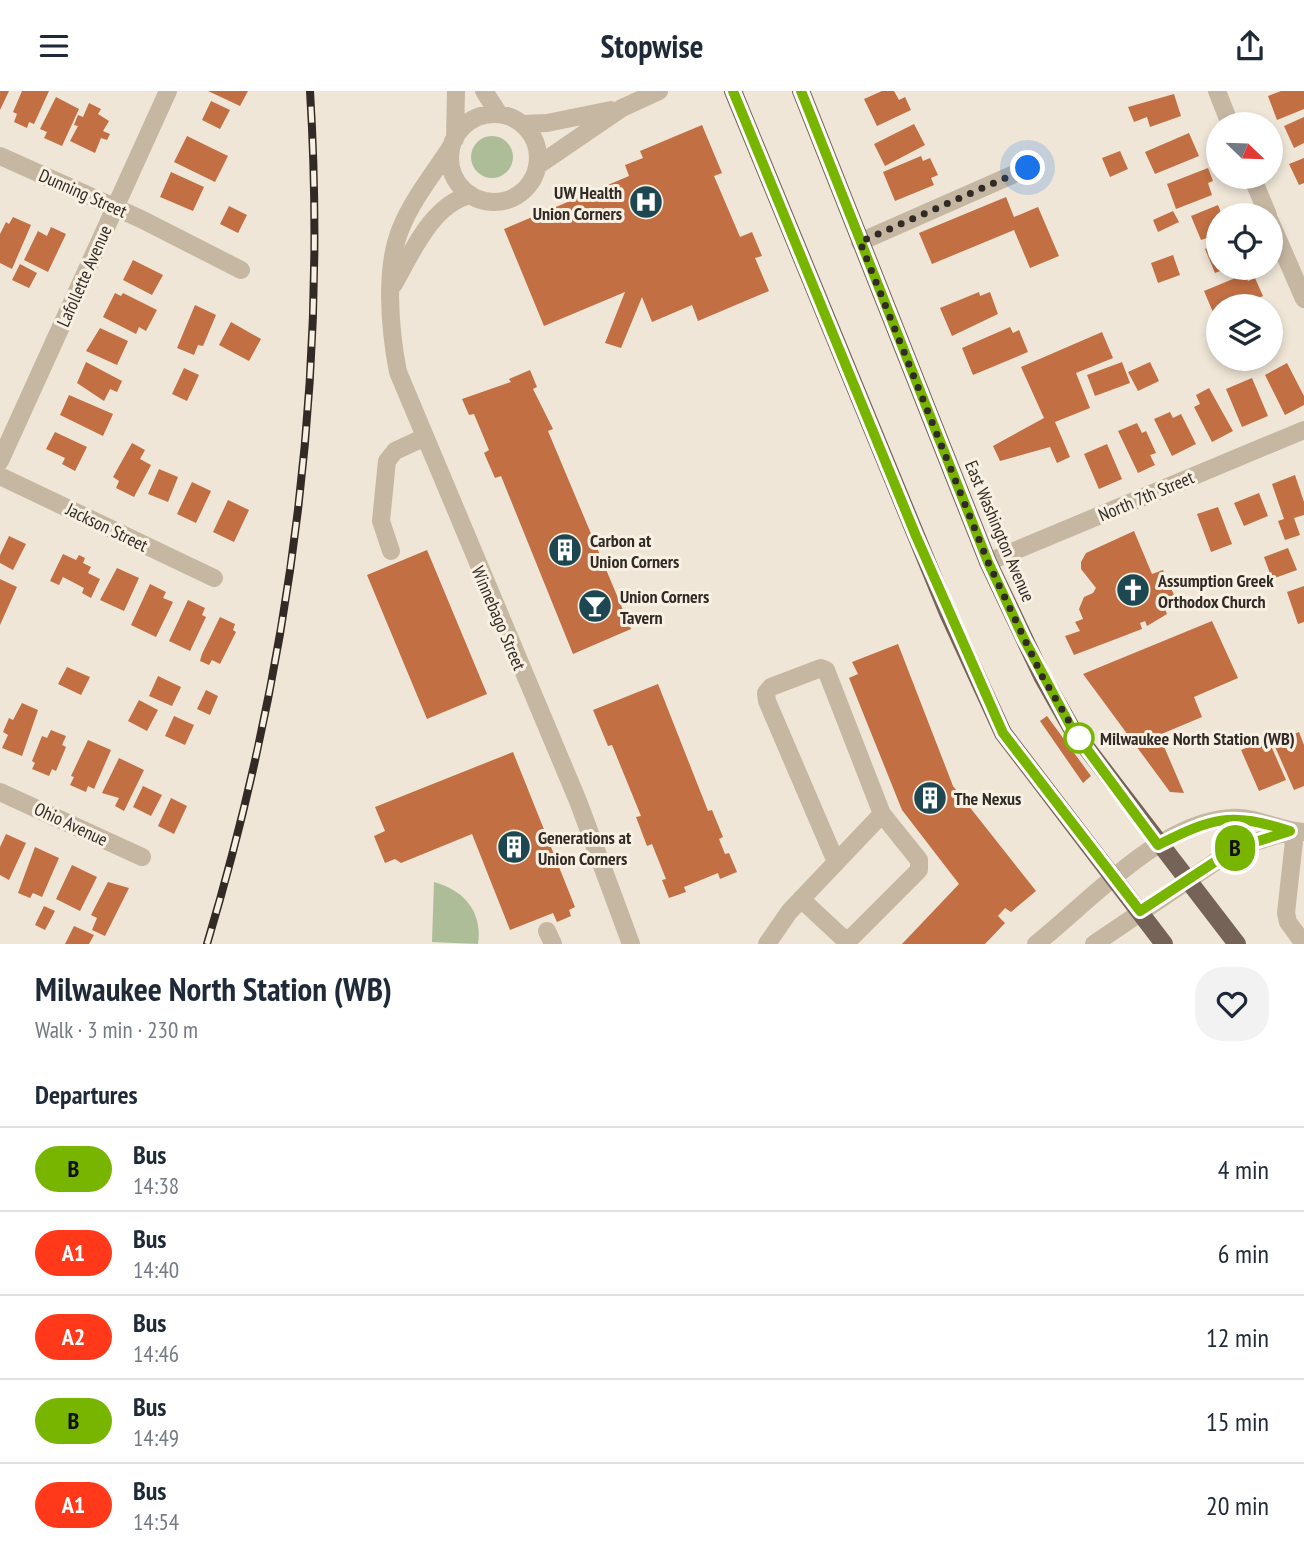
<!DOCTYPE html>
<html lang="en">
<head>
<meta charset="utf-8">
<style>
  :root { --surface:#fff; --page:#f2f2f3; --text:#1f2937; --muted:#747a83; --line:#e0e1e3 }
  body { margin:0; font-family:"PT Sans Narrow",sans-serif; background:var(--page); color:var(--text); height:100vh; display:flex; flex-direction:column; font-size:26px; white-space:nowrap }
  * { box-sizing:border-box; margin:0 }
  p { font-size:23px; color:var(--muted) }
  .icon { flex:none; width:38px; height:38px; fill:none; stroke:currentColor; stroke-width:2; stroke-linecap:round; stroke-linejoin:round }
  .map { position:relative; height:853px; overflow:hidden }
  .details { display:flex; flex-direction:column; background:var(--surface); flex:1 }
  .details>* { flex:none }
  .badge { padding:0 14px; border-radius:23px; font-size:24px; line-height:46px }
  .needle { width:46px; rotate:113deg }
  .fabs { position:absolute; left:1206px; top:21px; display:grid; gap:14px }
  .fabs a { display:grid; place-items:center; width:77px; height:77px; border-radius:50%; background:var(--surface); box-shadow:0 4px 10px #0003; font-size:35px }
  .you { position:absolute; width:35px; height:35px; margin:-18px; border:5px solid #fff; border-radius:50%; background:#1a73e8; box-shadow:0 0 0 10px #1a73e833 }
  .map>.badge { position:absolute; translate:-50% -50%; box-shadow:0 0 0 4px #fff }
  h2 { padding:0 35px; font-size:26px; line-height:63px }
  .round { display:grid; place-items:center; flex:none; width:74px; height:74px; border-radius:28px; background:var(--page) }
  .head { display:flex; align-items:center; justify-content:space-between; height:119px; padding:0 35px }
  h1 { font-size:33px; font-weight:800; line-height:52px }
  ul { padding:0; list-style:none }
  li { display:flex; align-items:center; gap:21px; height:84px; padding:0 35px; border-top:2px solid var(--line) }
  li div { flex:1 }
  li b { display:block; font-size:26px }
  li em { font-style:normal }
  li .badge { min-width:77px; font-weight:700; text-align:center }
  header { display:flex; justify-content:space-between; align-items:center; height:91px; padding:0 35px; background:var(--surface); font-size:32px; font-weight:800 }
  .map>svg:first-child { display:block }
  .green { fill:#acbd98 }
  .building { fill:#c16f43 }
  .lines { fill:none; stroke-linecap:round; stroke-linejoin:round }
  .minor { stroke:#c6b7a3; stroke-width:18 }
  .major { stroke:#746356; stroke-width:18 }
  .rail-casing { stroke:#322a25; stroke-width:8 }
  .rail { stroke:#f8f0e2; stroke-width:5; stroke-dasharray:16; stroke-linecap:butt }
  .line-casing { stroke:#fff; stroke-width:16 }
  .line { stroke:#78b500; stroke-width:10 }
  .walk { stroke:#322a25; stroke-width:7; stroke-dasharray:0 12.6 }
  .stop-dot { fill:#fff; stroke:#78b500; stroke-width:3.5 }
  .labels { text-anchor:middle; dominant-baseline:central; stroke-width:6; stroke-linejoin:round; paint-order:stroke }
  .poi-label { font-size:18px; font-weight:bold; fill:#322a25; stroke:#f8f0e2; text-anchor:start }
  .street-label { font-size:18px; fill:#322a25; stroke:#f8f0e2 }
  .stop-label { font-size:18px; font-weight:bold; fill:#322a25; stroke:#f8f0e2; text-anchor:start }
</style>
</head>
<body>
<header><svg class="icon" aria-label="menu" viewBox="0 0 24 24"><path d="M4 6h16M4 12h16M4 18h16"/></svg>Stopwise<svg class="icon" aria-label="share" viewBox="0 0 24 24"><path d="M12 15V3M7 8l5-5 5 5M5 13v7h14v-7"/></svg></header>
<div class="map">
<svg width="1304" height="853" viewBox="0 0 1304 853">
  <rect width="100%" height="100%" fill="#efe6d7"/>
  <path class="green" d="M471 66a21 21 0 1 1 42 0a21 21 0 1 1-42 0Z
    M434,791C464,799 483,821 478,853L432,851Z"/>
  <path class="building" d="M0,0H9L0,19Z
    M22,0H49L34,33L29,31L27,37L14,31L17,23L13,21Z
    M208,0H248L240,15Z
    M882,0H894L899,9L905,6L911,19L877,35L864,8Z
    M1281,0H1304V18L1277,29L1268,5Z
    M1174,3L1181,25L1150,36L1147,26L1134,31L1128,16Z
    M56,6L79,18L62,55L44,47L47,41L40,38Z
    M211,10L230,19L220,38L202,29Z
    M89,12L101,18L98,23L109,30L103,40L110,43L107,49L101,47L95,62L70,50L78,35L74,34L78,24L83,26Z
    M1304,26V52L1294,57L1284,35Z
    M914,33L925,54L885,75L874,53Z
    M702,34L722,82L714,85L740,146L752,141L762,165L755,167L769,200L698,230L692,214L652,231L642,206L621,257L605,252L625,201L544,235L504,138L629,85L625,74L643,67L640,60Z
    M1189,42L1199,65L1155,83L1145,61Z
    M187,45L228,65L215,91L174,71Z
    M1120,60L1128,78L1110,86L1102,67Z
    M921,65L923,70L930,67L938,84L931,87L934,94L895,110L883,81Z
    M1304,67V92L1299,94L1289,73Z
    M1208,77L1213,90L1208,92L1212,104L1176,118L1167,93Z
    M171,81L204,96L193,120L160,106Z
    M1006,106L1014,126L1038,116L1059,165L1030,177L1014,139L932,173L919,142Z
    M1218,114L1222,124H1218V143L1201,149L1191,125Z
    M229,115L247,124L238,142L220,133Z
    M1173,120L1179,131L1158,141L1153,129Z
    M13,126L31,134L12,178L0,172V143L6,131L9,133Z
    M51,136L66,143L48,181L24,169L38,140L47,145Z
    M1218,152V177H1228L1215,182L1205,158Z
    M1173,164L1180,184L1158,192L1151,172Z
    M133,169L163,184L152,204L123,189Z
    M20,173L37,182L29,197L12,189Z
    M1245,183L1248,190L1255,187L1263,205L1240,215H1218L1215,226L1204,200Z
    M979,201L980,205L990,201L998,223L952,245L940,217Z
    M115,202L121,205L123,202L157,219L146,240L139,236L136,243L103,226Z
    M195,214L216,224L203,255L198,254L194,264L177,257Z
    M1270,216L1279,235L1270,239Z
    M231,231L261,248L249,270L219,254Z
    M1010,236L1013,242L1019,239L1028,261L973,284L962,257Z
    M100,237L128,250L117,274L86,260Z
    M1102,241L1113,267L1076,282L1090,317L1055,331L1070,366L1057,372L1050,356L1000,370L993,355L1044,327L1021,276Z
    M86,271L122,290L117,301L110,298L104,310L77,292Z
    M1122,271L1130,292L1095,305L1087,284Z
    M1150,271L1159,290L1138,300L1128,281Z
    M1287,272L1304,305V314L1285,324L1265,284Z
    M184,277L199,284L187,310L172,303Z
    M530,279L537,296L533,298L553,338L548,340L631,538L573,563L501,385L495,387L484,362L489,359L474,323L469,324L462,308L511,291L509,288Z
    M1252,287L1268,325L1242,336L1226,298Z
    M1209,297L1233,340L1212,351L1194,316L1200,313L1196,304Z
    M69,304L113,323L103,345L60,324Z
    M1170,321L1173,327L1181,323L1196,353L1172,365L1154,328Z
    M1137,332L1142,342L1146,340L1156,362L1150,364L1155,374L1138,382L1118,340Z
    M55,341L87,356L75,380L62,373L65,367L46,358Z
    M132,352L145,359L140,368L151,374L134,406L116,397L119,390L113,386Z
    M1107,353L1122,388L1099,398L1084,363Z
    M159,378L178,386L168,411L148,403Z
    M1295,384L1304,411V424L1294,427L1300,444L1285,449L1278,430L1284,428L1272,393Z
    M192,391L211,400L196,432L177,423Z
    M1259,402L1268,425L1244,435L1234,412Z
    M228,409L249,419L234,451L213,441Z
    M1218,416L1232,453L1211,461L1197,423Z
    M1134,440L1152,483L1163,479L1174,504L1161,509L1167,523L1147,535L1145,530L1140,532L1142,538L1074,564L1065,545L1080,540L1075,531L1083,528L1079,518L1084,506L1093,502L1096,497L1081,478V471L1086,462Z
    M9,445L26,453L13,479L0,472V464Z
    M1288,457L1297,479L1272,488L1264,466Z
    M427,459L487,603L427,628L367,484Z
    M63,463L76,469L79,464L85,467L83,472L91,476L88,482L100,488L91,507L82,502L84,497L63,486L59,494L50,490Z
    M117,477L139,487L124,520L100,509Z
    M0,488L17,496L0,534Z
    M150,493L166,501L163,507L173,511L156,546L131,534Z
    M1304,495V531L1298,533L1287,501Z
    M188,509L205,517L202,524L206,526L190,560L169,550Z
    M220,526L235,533L233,539L236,541L220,573L212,569L209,574L200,570L202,563Z
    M1212,530L1238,587L1194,606L1202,626L1159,644L1184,702L1170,701L1083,583Z
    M898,553L953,695L1036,800L1011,821L1005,817L998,825L1005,832L985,853H902L959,793L902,719L849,587L858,583L852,571Z
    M67,576L90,586L81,604L58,593Z
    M158,585L181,596L172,615L149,605Z
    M658,593L708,720L712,719L723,746L719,748L725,763L729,762L737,781L720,788L718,782L684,796L686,801L669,807L662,789L666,788L652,753L647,755L636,726L641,725L612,654L608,655L593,619Z
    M206,599L218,605L210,624L197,618Z
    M139,609L158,619L147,640L128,630Z
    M22,612L38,619L22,665L2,657L8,644L3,641L9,627L13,629Z
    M174,625L194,634L185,654L165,645Z
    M1047,625L1091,685L1083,692L1040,630Z
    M51,639L66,645L62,654L66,656L56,680L52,678L49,685L32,678L35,672L32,670L42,645L47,647Z
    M1299,641L1304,654V695L1294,699L1273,651Z
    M1268,648L1286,689L1259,700L1241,659Z
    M88,649L111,659L94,698L88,695L86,701L70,694L74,686L71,685Z
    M513,661L575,816L569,819L571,825L557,831L553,822L510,839L472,743L401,772L395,768L385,772L374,745L385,740L375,716Z
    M119,667L144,679L124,720L115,715L119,707L102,702Z
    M143,695L162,704L151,725L133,716Z
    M171,707L187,715L174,743L158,735Z
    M6,743L26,752L9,789L0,784V756Z
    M35,756L59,767L42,806L33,802L30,807L18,802Z
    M72,774L97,786L80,820L56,808Z
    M108,791L129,797L105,845L92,839L97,827L91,824Z
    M44,815L55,820L45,839L35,834Z
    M74,835L94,844L89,853H65Z"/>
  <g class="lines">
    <path class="minor" d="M484,0L499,23
      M1217,0L1230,33
      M450 67a44 44 0 1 1 88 0a44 44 0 1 1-88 0Z
      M523,33L547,32L611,19
      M455,48L456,0
      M452,54C435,81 413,107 401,137C384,177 390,240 398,281L578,710L631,853
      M0,65L141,128L241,179
      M537,75L622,17L659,0
      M1252,86L1268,124
      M1270,130L1304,208
      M860,151L1028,77
      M394,193C412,161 433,112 471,104
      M0,370L168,0
      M0,385L214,487
      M391,460L381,430L387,370L395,360L423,347
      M988,471L1304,339
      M0,701L142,766
      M1295,741L1286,822L1288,831L1304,853
      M801,808L844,848H850L919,779V769L882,723
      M547,840L553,853
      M767,853L789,821L882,723L826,579L821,577L771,596L766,602L767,610L836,771
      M1036,853C1089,811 1160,731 1231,727C1256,725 1279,740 1304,741
      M1094,853L1236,757L1290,740"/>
    <path class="major" d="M733,0L948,522L1003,642L1164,853
      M801,0L988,471L1042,585L1072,638L1237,853"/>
    <g class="rail-casing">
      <path id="rail" d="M207,853C290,576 328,289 310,0"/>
    </g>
    <use href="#rail" class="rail"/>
  </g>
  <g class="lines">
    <g class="line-casing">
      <path id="line" d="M733,0L916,445L1003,642L1140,820L1236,757L1290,740C1230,721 1214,726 1158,754L1072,638L1024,548L988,471L801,0"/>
    </g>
    <use href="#line" class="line"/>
    <path class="walk" d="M1028,77L860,151L988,471L1042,585L1079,647"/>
  </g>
  <defs>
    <g id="hospital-disc" transform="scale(1.75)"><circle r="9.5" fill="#1d4851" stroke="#f8f0e2"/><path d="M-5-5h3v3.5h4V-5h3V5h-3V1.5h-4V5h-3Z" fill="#fff"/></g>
    <g id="building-disc" transform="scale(1.75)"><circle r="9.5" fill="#1d4851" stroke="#f8f0e2"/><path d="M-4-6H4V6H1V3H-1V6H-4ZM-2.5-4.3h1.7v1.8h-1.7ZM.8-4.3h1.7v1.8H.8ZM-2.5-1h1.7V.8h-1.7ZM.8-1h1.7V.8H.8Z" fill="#fff"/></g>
    <g id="church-disc" transform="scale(1.75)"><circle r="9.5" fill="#1d4851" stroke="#f8f0e2"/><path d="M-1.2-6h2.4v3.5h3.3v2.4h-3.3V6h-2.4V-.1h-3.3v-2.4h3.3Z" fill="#fff"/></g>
    <g id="bar-disc" transform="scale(1.75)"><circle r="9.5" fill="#1d4851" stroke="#f8f0e2"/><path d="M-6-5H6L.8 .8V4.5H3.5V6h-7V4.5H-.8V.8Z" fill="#fff"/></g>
  </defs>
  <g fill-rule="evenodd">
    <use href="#hospital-disc" x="646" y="111"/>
    <use href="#building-disc" x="565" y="459"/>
    <use href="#church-disc" x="1133" y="499"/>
    <use href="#bar-disc" x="595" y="515"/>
    <use href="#building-disc" x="930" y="707"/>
    <use href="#building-disc" x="514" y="756"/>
  </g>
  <circle class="stop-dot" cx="1079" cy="647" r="14"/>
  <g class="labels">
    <g class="poi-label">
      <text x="622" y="101" text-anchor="end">UW Health<tspan x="622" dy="21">Union Corners</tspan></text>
      <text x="590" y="449">Carbon at<tspan x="590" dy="21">Union Corners</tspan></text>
      <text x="1158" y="489">Assumption Greek<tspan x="1158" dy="21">Orthodox Church</tspan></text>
      <text x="620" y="505">Union Corners<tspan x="620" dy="21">Tavern</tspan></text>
      <text x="954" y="707">The Nexus</text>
      <text x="538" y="746">Generations at<tspan x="538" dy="21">Union Corners</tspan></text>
    </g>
    <g class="street-label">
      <text transform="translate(83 102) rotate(24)">Dunning Street</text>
      <text transform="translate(84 185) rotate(-66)">Lafollette Avenue</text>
      <text transform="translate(1146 405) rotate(-23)">North 7th Street</text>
      <text transform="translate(107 436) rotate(26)">Jackson Street</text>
      <text transform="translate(1000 440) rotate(67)">East Washington Avenue</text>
      <text transform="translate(499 527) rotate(67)">Winnebago Street</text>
      <text transform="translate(71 733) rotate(25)">Ohio Avenue</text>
    </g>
    <g class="stop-label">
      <text x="1100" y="647">Milwaukee North Station (WB)</text>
    </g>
  </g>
</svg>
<div class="fabs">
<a><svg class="needle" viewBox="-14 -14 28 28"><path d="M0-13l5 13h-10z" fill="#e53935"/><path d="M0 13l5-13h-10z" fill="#747a83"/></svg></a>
<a><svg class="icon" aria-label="locate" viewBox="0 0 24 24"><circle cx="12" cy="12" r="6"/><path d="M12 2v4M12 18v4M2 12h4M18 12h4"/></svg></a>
<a><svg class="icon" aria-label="layers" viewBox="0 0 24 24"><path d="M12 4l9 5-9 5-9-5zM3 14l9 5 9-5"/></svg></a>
</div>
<div class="you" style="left:1028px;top:77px"></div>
<b class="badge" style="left:1235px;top:757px;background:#78b500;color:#111">B</b>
</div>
<section class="details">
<div class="head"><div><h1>Milwaukee North Station (WB)</h1><p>Walk · 3 min · 230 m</p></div><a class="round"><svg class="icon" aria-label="heart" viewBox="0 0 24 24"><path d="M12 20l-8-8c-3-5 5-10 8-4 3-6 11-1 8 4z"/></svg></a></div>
<h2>Departures</h2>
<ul>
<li><span class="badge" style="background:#78b500;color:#111">B</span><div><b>Bus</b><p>14:38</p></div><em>4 min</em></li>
<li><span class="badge" style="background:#ff391a;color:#fff">A1</span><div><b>Bus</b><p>14:40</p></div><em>6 min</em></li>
<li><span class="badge" style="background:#ff391a;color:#fff">A2</span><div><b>Bus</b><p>14:46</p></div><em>12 min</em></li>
<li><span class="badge" style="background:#78b500;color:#111">B</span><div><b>Bus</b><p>14:49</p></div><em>15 min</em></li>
<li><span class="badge" style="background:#ff391a;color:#fff">A1</span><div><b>Bus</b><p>14:54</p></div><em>20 min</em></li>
</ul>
</section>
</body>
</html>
